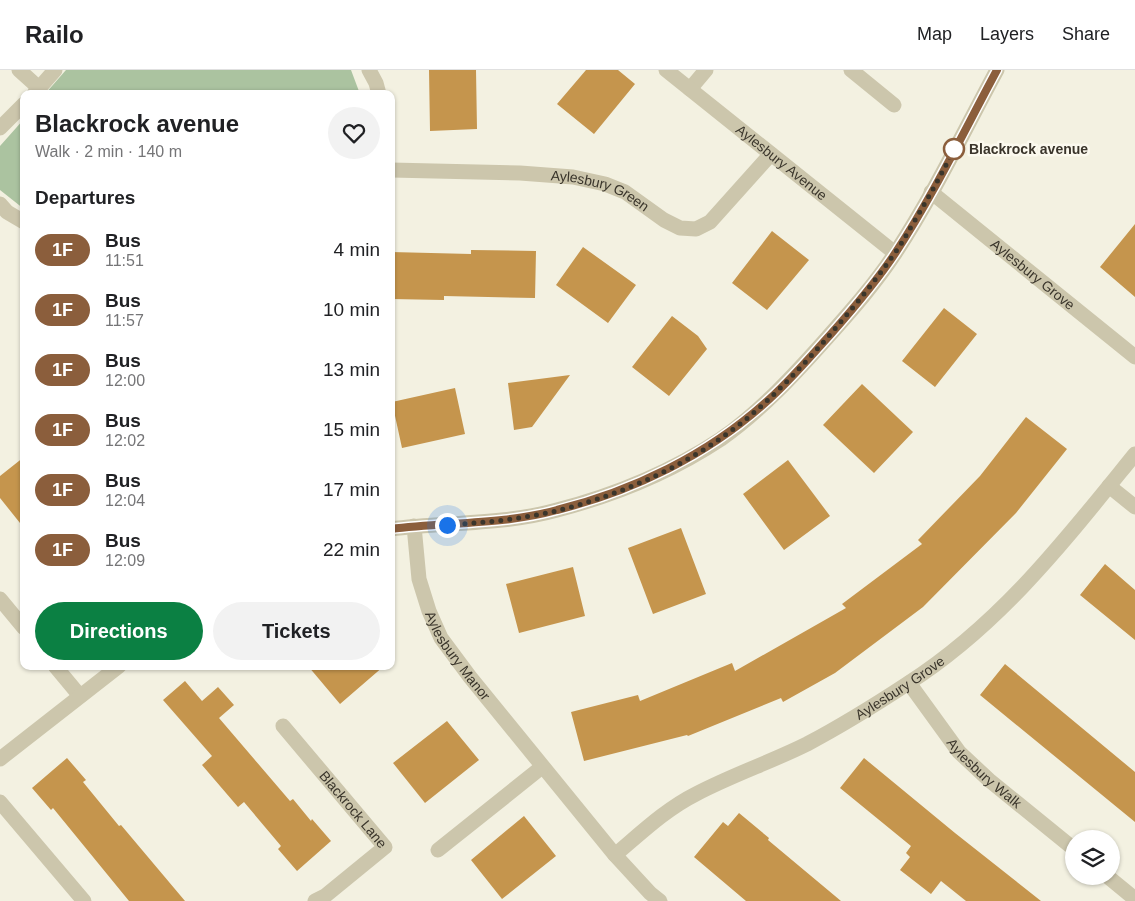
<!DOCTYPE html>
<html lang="en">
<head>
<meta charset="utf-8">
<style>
  :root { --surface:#fff; --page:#f2f2f2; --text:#202124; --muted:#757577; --line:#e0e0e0; --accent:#0b8043 }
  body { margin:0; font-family:Arial,sans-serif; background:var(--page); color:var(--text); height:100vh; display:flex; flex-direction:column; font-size:19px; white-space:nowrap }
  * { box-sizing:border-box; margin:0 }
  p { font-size:16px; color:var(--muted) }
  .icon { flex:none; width:28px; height:28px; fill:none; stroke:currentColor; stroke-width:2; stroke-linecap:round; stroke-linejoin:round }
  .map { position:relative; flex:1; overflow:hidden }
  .panel { position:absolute; left:20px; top:20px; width:375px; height:580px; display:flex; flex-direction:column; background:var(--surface); border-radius:10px; box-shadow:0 1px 4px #0004 }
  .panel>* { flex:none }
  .badge { padding:0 10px; border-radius:16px; font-size:18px; line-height:32px }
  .fabs { position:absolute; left:1065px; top:760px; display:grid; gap:10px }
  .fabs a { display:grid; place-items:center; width:55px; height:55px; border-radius:50%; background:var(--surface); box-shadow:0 1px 4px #0004; font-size:25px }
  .you { position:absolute; width:25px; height:25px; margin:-12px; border:4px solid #fff; border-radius:50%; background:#1a73e8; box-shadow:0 0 0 8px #1a73e833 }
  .map>.badge { position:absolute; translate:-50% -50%; box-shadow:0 0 0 2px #fff }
  h2 { padding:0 15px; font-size:19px; line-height:45px }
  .round { display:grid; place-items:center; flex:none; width:52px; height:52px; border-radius:26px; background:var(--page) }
  .summary { display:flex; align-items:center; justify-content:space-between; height:85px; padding:0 15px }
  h1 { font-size:24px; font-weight:600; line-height:38px }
  .button { display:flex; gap:10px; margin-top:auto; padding:10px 15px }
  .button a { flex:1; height:58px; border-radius:30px; background:var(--accent); color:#fff; font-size:20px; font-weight:600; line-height:58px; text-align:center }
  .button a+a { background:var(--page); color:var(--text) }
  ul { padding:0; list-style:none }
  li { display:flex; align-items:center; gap:15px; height:60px; padding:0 15px }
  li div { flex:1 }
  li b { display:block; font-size:19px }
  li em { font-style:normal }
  li .badge { min-width:55px; font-weight:700; text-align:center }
  header { display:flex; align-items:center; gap:30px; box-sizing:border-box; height:70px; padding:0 25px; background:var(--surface); border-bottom:1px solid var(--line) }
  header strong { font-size:24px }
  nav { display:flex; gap:28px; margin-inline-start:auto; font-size:18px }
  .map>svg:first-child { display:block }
  .green { fill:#abc3a0 }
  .building { fill:#c5954d }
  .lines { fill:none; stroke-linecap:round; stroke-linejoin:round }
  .lane { stroke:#ccc6ac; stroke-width:15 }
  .street { stroke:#ccc6ac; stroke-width:15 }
  .line-casing { stroke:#fff; stroke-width:11 }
  .line { stroke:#8b5e3c; stroke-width:8 }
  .walk { stroke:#3a352b; stroke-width:5; stroke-dasharray:0 9 }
  .stop-dot { fill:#fff; stroke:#8b5e3c; stroke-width:2.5 }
  .labels { text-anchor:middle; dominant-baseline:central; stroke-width:5; stroke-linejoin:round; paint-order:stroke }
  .stop-label { font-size:14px; font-weight:bold; fill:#3a352b; stroke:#fbf9ee; text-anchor:start }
  .street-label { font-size:14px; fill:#3a352b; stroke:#fbf9ee }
</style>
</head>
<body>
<header>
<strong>Railo</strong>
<nav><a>Map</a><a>Layers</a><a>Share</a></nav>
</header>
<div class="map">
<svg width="1135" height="831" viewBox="0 0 1135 831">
  <rect width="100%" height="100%" fill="#f3f1e1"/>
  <path class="green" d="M66,0H351L360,24H45Z
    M24,49V139L0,120V76Z"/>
  <path class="building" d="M429,0H476L477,59L430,61Z
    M586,0H618L635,14L594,64L557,34Z
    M1135,154V227L1100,197Z
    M772,161L809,190L767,240L732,213Z
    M583,177L636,215L608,253L556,215Z
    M471,180L536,181L535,228L444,226V230L391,229V182L471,184Z
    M944,238L977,264L935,317L902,291Z
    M672,246L698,266L707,279L669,326L632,297Z
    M570,305L532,357L514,360L508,313Z
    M862,314L913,362L874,403L823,355Z
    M455,318L465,364L402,378L392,332Z
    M1026,347L1067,379L1016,443L923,537L835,603L783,632L781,628L688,666L687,665L584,691L571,642L638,625L640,631L732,593L735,601L846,538L842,534L922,474L918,470L980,406Z
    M24,387V458L0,428V406Z
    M788,390L830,446L784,480L743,424Z
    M681,458L706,524L653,544L628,478Z
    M1105,494L1135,520V570L1080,525Z
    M573,497L585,546L519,563L506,514Z
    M1005,594L1135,702V752L980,625Z
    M308,596H384L340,634Z
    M185,611L202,631L218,617L234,635L219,648L290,731L293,729L311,751L312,749L331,771L297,801L278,779L281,776L244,732L238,737L202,695L212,686L163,630Z
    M447,651L479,690L425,733L393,693Z
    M67,688L86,710L83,712L119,756L121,755L185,831H129L53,738L51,740L32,718Z
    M864,688L955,763L1041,831H966L941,811L931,824L900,800L910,787L906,783L911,776L840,718Z
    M739,743L769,768L768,770L841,831H746L694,787L723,752L728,756Z
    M524,746L556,786L502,829L471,790Z"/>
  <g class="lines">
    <path class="lane" d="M851,0L894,35
      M690,19L706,0"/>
    <g class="street">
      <path d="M19,0L39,18"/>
      <path d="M369,0L376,13L379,24"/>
      <path id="s1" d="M666,0L895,183"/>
      <path d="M34,24L55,0"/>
      <path d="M0,58L24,34"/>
      <path id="s2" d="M391,100L520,103L573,107L605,114L625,122L664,150L680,158L696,159L710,152L771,84"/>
      <path id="s3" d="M931,122L1135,287"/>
      <path d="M0,134L7,142L24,152"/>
      <path d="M1109,416L1135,437"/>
      <path id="s4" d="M414,456L419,509L429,541L441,568L470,607L615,785L650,823L660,831"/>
      <path d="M391,459C446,452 503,455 557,440C615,425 671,402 721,369C761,341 795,304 827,268C851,241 876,213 896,182C934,124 964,61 997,0"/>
      <path d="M0,529L24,558"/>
      <path d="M55,596L80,626"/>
      <path id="s5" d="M909,613L959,682L989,710L1074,779"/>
      <path id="s6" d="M283,656L385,777L325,826L315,831"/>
      <path d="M0,689L119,596"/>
      <path d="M0,732L84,831"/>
      <path d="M438,780L542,697"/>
      <path id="s7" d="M615,785C641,763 666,739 696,724C732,705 771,692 807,674C841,656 875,635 907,614C1001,554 1066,469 1135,384"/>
      <path d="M1107,806L1135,829"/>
    </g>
  </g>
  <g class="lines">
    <g class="line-casing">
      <path id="line" d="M391,459C446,452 503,455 557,440C633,421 707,385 765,333C789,312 809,288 830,265C853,239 877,211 896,182C934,124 964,61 997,0"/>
    </g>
    <use href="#line" class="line"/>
    <path class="walk" d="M447,455C483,453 521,449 556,441C613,427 673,402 721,368C762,340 796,303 828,267C851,240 874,213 894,184C902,174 907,163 914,152C928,128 942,104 954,79"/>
  </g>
  <circle class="stop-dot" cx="954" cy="79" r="10"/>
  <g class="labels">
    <g class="stop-label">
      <text x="969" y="79">Blackrock avenue</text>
    </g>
    <g class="street-label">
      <text stroke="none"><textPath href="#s1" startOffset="148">Aylesbury Avenue</textPath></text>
      <text stroke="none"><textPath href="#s2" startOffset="212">Aylesbury Green</textPath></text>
      <text stroke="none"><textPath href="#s3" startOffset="131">Aylesbury Grove</textPath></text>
      <text stroke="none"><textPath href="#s4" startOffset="140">Aylesbury Manor</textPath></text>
      <text stroke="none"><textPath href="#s7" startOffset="332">Aylesbury Grove</textPath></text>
      <text stroke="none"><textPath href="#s5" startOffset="118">Aylesbury Walk</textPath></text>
      <text stroke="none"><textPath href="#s6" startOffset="109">Blackrock Lane</textPath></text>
    </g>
  </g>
</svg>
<div class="fabs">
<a><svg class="icon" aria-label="layers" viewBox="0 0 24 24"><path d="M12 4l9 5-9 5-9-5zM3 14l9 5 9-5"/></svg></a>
</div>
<div class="you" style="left:447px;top:455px"></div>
<section class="panel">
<div class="summary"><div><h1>Blackrock avenue</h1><p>Walk · 2 min · 140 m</p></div><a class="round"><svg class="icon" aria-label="heart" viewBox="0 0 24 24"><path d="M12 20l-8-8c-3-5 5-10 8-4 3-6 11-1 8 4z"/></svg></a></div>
<h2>Departures</h2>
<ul>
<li><span class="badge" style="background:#8b5e3c;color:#fff">1F</span><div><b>Bus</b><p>11:51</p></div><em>4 min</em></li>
<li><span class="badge" style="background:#8b5e3c;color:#fff">1F</span><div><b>Bus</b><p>11:57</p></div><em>10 min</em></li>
<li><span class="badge" style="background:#8b5e3c;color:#fff">1F</span><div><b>Bus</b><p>12:00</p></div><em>13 min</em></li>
<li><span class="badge" style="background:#8b5e3c;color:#fff">1F</span><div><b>Bus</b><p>12:02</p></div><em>15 min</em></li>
<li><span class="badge" style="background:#8b5e3c;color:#fff">1F</span><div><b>Bus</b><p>12:04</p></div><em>17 min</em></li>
<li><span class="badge" style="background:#8b5e3c;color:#fff">1F</span><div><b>Bus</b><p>12:09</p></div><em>22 min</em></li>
</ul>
<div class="button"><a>Directions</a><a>Tickets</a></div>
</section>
</div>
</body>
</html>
